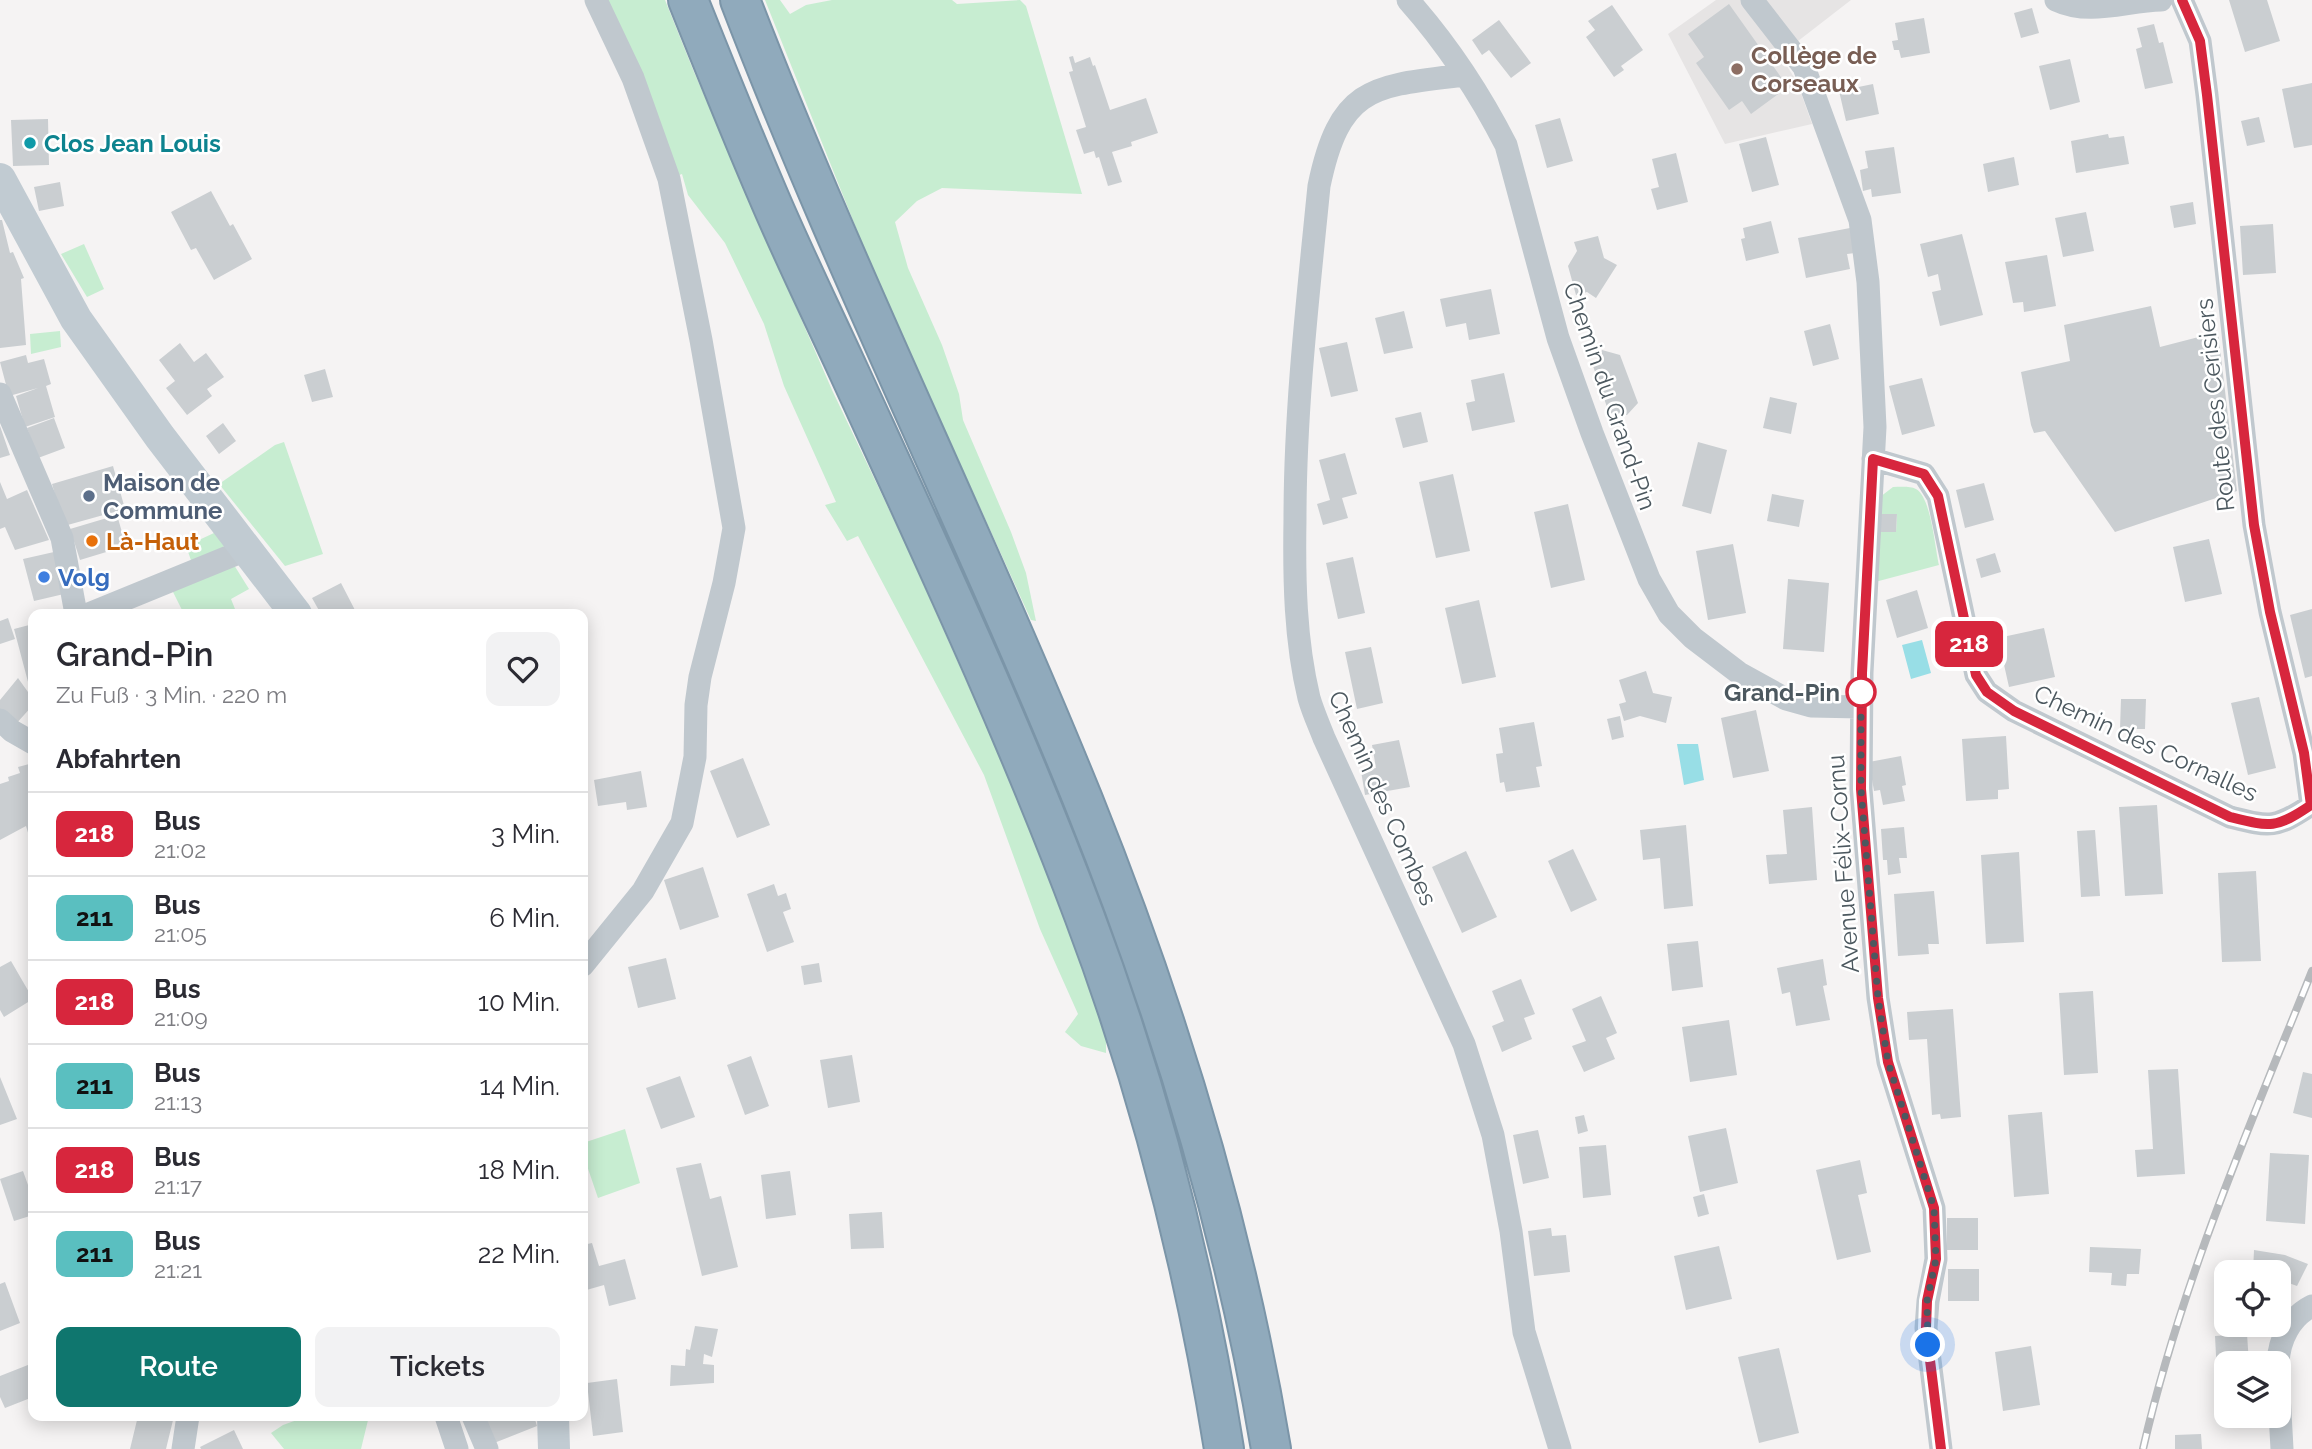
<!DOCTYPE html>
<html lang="de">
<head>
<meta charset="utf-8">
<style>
  :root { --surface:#fff; --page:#f2f2f3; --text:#2b2b33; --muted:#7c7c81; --line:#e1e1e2; --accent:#0f766e }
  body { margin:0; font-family:Raleway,sans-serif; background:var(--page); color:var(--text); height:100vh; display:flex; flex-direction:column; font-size:26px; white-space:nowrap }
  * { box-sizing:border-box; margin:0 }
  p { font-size:23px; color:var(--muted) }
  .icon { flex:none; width:38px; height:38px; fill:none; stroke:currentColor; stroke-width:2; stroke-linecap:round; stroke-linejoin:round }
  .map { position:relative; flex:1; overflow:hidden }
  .details { position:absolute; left:28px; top:609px; width:560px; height:812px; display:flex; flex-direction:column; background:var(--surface); border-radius:14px; box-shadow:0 4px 18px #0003 }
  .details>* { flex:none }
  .badge { padding:0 14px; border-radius:10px; font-size:24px; line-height:46px }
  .buttons { position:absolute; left:2214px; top:1260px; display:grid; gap:14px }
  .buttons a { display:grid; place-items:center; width:77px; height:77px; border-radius:14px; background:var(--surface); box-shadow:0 4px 18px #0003; font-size:35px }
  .you { position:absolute; width:35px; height:35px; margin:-18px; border:5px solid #fff; border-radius:50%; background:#1a73e8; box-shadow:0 0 0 10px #1a73e833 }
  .map>.badge { position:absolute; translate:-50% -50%; box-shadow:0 0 0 4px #fff }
  h2 { padding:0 28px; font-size:26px; line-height:63px }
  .round { display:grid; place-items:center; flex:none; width:74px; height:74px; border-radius:14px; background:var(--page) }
  .summary { display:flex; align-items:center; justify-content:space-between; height:119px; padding:0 28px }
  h1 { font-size:33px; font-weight:600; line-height:52px }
  .button { display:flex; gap:14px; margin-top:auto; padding:14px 28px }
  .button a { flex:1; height:80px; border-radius:14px; background:var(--accent); color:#fff; font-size:28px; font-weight:600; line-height:80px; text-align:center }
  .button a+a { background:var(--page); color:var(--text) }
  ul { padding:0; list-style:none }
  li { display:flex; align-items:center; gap:21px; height:84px; padding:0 28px; border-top:2px solid var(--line) }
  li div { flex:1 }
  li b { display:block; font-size:26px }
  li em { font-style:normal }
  li .badge { min-width:77px; font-weight:700; text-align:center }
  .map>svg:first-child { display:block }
  .education { fill:#e6e4e4 }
  .green { fill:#c7edd1 }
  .water { fill:#98dee6 }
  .building { fill:#caced1 }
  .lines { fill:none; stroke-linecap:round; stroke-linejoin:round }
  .highway-casing { stroke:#7b95a8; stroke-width:42 }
  .street { stroke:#c0c8ce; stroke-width:23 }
  .secondary { stroke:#c1cbd2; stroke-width:32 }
  .highway { stroke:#90aabc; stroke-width:38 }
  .rail-casing { stroke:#b6b9bc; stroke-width:8 }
  .rail { stroke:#fff; stroke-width:5; stroke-dasharray:16; stroke-linecap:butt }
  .line-casing { stroke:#fff; stroke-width:16 }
  .line { stroke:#d7263d; stroke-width:10 }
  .walk { stroke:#4c585f; stroke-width:7; stroke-dasharray:0 12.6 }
  .education-dot { fill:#8d6e63; stroke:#fff; stroke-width:2.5 }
  .culture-dot { fill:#0f9aa8; stroke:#fff; stroke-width:2.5 }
  .service-dot { fill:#5c6f8a; stroke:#fff; stroke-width:2.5 }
  .food-dot { fill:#e8710a; stroke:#fff; stroke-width:2.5 }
  .shop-dot { fill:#3f7fe0; stroke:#fff; stroke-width:2.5 }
  .stop-dot { fill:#fff; stroke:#d7263d; stroke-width:3.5 }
  .labels { text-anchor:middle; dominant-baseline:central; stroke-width:5; stroke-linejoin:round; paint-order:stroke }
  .education-label { font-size:24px; font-weight:bold; fill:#785e54; stroke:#fff; text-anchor:start }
  .culture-label { font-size:24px; font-weight:bold; fill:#0d838f; stroke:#fff; text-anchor:start }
  .street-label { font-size:24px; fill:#4c585f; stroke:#fff }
  .service-label { font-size:24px; font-weight:bold; fill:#4e5e75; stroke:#fff; text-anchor:start }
  .food-label { font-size:24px; font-weight:bold; fill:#c56008; stroke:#fff; text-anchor:start }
  .shop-label { font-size:24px; font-weight:bold; fill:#366cbe; stroke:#fff; text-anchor:start }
  .stop-label { font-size:24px; font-weight:bold; fill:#4c585f; stroke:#fff; text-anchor:end }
</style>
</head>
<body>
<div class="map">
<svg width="2312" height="1449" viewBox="0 0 2312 1449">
  <rect width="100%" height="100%" fill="#f5f3f3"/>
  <path class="education" d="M1716,0H1851L1780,55L1797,82L1812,124L1725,144L1668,34Z"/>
  <path class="green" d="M596,0H665L694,72L832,390L906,545L996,748L1051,880L1106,1027V1053L1081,1046L1065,1032L1078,1014L1040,929L984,775L858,536L847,541L825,505L836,502L784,386L764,324L725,243L688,195L682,174L669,179Z
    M765,0H780L790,14L806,5L832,0H952L957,4L1020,0L1026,6L1082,194L942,188L917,201L895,222L908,268L942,345L959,394L963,420L1011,532L1026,573L1036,621L1031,620L878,283Z
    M84,244L104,289L87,297L61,254Z
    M60,331L61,347L31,354L30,334Z
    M284,442L323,554L285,566L219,484L275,445Z
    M1893,487C1901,487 1910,486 1916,489C1931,497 1935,548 1939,565L1875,582L1877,532H1896L1897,514H1878L1880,497Z
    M214,533L224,545L222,555L193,566L186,546Z
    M234,565L249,589L231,599L237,614H184L172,590Z
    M625,1129L640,1183L598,1198L583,1154V1143Z
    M308,1416H369L361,1449H284L271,1433L283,1425Z"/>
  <path class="water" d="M1922,640L1931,673L1911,679L1902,645Z
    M1677,744H1698L1704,780L1684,785Z"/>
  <path class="building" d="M2229,0H2267L2280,41L2245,52Z
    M1729,4L1788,87L1751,114L1742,101L1729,110L1696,63L1704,57L1688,34Z
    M1612,5L1643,50L1621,66L1624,70L1614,77L1586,37L1595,30L1588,21Z
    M2032,8L2039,33L2021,38L2014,13Z
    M1924,18L1930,53L1901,58L1899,50H1894L1892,41L1898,40L1895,23Z
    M1499,20L1531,63L1511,78L1489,50L1482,55L1472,40Z
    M2154,24L2159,43L2163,42L2173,83L2145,89L2136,49L2142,47L2137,28Z
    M1073,56L1075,63L1090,57L1093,66L1095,65L1110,110L1146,98L1158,133L1131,142L1132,146L1112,152L1122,182L1108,186L1099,157L1096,158L1094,151L1084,154L1076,130L1086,127L1069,72L1073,71L1069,57Z
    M2070,59L2080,102L2050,110L2039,66Z
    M2312,83V145L2294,148L2282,89Z
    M1873,84L1879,114L1846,121L1839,91Z
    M2259,117L2265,142L2247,146L2241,121Z
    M1560,118L1573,161L1547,168L1535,125Z
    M48,119L49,165L13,166L11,120Z
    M2108,134L2109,138L2124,136L2129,164L2076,173L2071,141Z
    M1766,137L1779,185L1752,192L1739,144Z
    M1894,147L1901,193L1872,197L1871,189L1863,191L1860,170L1868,168L1865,151Z
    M1676,153L1688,202L1657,210L1651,189L1659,187L1652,159Z
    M2014,157L2019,185L1988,192L1983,164Z
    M60,182L64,206L39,211L34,187Z
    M211,191L230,226L233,224L252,259L214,280L196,248L191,250L171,212Z
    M2193,202L2196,224L2174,228L2170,206Z
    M2086,212L2094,251L2063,257L2055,218Z
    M0,220H2L10,253L13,252L24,278L21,279L26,345L0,348Z
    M1771,221L1779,253L1746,261L1741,239L1745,238L1743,228Z
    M2273,224L2276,273L2243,275L2240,226Z
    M1850,228L1855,253L1847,254L1850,269L1806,278L1798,238Z
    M1962,234L1983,315L1940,326L1932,292L1941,290L1938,274L1928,277L1920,244Z
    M1598,236L1604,258L1617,265L1596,298L1587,292L1576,295L1568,266L1577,251L1574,242Z
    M2047,255L2056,306L2024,312L2023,302L2013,303L2005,262Z
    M1491,289L1500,334L1469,340L1466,323L1446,327L1440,299Z
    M2151,306L2160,347L2218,332L2237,491L2115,532L2045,431L2034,433L2031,425L2021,372L2070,361L2064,325Z
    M1404,311L1413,348L1384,354L1375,318Z
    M1830,324L1839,359L1813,366L1804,331Z
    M1347,342L1358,391L1331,397L1319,348Z
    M180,343L194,362L206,353L224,377L207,389L212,396L187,415L166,388L175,381L159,360Z
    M1602,350L1620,355L1638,403L1627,415L1609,413L1593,366Z
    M26,355L28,363L44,359L51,384L46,386L55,417L25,427L16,396L38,388L9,396L0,362Z
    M325,369L333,397L312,402L304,375Z
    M1504,373L1515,422L1472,431L1466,403L1475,401L1471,380Z
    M1922,378L1935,426L1902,435L1889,386Z
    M1770,397L1797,403L1791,434L1763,428Z
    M1421,412L1428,442L1403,448L1395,418Z
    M54,418L65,448L38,458L27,428Z
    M223,423L236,441L219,454L206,436Z
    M0,426L10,455L0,458Z
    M1698,442L1727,450L1711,514L1682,506Z
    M1345,453L1357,494L1342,498L1348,518L1323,525L1317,504L1330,500L1319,460Z
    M113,466L125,509L64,526L52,484Z
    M1453,474L1470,551L1436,558L1419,482Z
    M0,482L7,499L27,490L49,540L15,550L5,527L0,529Z
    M1984,483L1994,520L1965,528L1956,490Z
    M1772,494L1804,500L1799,527L1767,521Z
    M1568,504L1585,580L1551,588L1534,512Z
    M1878,514H1897L1896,532H1877Z
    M117,515L126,546L80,560L70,529Z
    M2209,539L2222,594L2185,602L2173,547Z
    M1733,544L1746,613L1708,620L1696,551Z
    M54,552L64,594L34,601L23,559Z
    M1995,553L2001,572L1981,578L1976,559Z
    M1353,557L1365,613L1338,619L1326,563Z
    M1788,579L1829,583L1824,652L1783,649Z
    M341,583L357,614H321L312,598Z
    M1917,590L1928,628L1897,638L1886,600Z
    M1479,600L1496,677L1462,684L1445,608Z
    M2312,609V676L2305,678L2290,615Z
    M8,618L15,639L0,644V621Z
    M33,624V697H32L14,629Z
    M2044,628L2055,677L2009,687L1998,638Z
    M1371,647L1383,703L1357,709L1345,652Z
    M1646,671L1653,693L1672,697L1666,723L1640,716L1624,721L1619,704L1626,702L1619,680Z
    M18,678L33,699V705L15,725L0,713V700Z
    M2259,697L2276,768L2248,775L2231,703Z
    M2121,699H2146L2145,729H2120Z
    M1756,710L1769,771L1733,778L1721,718Z
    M1620,716L1624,737L1612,740L1607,719Z
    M1534,722L1542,766L1536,767L1540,787L1506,792L1504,782L1500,783L1496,754L1503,753L1499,728Z
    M2006,736L2009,789L1998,790V799L1966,801L1962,739Z
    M1399,740L1410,787L1365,795L1361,771L1376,768L1372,745Z
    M1901,756L1906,785L1902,786L1905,801L1883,805L1880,790L1874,791L1869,762Z
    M743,758L770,825L737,838L710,771Z
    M33,763V834L29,836L26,826L0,840V784L9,781L8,777L20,773L18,767Z
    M641,771L647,807L627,810L626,802L598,806L594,780Z
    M2157,805L2163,894L2125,896L2119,807Z
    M1812,807L1817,880L1769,884L1766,855L1787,854L1783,810Z
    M1686,825L1693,906L1664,909L1660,858L1643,860L1640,830Z
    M1904,827L1907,858H1899L1901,873L1888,875L1887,860H1883L1881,829Z
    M2095,830L2100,896L2081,897L2077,831Z
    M1573,849L1597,900L1571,912L1548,861Z
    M1466,851L1497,917L1462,933L1432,867Z
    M2019,852L2024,942L1986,944L1981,855Z
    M703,867L719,917L680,930L664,880Z
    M2256,871L2261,961L2222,962L2218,873Z
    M774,884L778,896L786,893L791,909L783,912L794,942L767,952L747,894Z
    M1934,891L1939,944H1928L1929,954L1898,956L1894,894Z
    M1698,941L1703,987L1672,991L1667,944Z
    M666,958L676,999L638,1008L628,967Z
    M1823,959L1827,985L1823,986L1830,1020L1796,1026L1790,992L1782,994L1777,968Z
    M11,961L33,999L4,1017L0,1010V967Z
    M819,963L822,982L804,985L801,966Z
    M1521,979L1535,1014L1524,1018L1532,1039L1502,1052L1492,1026L1504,1021L1492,991Z
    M2093,991L2098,1073L2064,1075L2059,993Z
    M1601,996L1617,1033L1606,1038L1615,1059L1584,1072L1572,1046L1586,1041L1572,1009Z
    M1953,1009L1961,1117L1941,1119L1940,1114L1932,1115L1927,1039L1909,1040L1907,1012Z
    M1729,1020L1737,1075L1690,1082L1682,1027Z
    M852,1055L860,1102L828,1108L820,1060Z
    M751,1056L769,1106L745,1115L727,1065Z
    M2178,1069L2185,1174L2137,1177L2135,1150L2153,1149L2148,1070Z
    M2303,1072L2312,1074V1118L2293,1113Z
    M680,1076L695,1117L661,1129L646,1088Z
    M0,1077L17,1119L0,1125Z
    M2042,1112L2049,1194L2014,1197L2008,1115Z
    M1584,1115L1588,1131L1578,1134L1575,1117Z
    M1726,1128L1738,1183L1700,1192L1688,1136Z
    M1538,1130L1549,1178L1523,1184L1513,1135Z
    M1606,1145L1611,1195L1583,1198L1579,1147Z
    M2270,1153L2309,1155L2305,1224L2266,1221Z
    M1860,1160L1867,1193L1858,1195L1871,1252L1837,1260L1816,1170Z
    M701,1163L710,1199L721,1196L738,1267L702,1276L676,1168Z
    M23,1171L28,1185L33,1183V1215L14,1221L0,1179Z
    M790,1171L796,1215L766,1219L761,1175Z
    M1704,1194L1709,1214L1698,1217L1693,1197Z
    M882,1212L884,1248L851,1249L849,1214Z
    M1947,1218H1978V1250H1947Z
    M1551,1228L1552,1236L1566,1235L1570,1272L1534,1276L1528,1231Z
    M592,1243L599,1266L625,1259L636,1299L609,1306L604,1285L583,1291V1245Z
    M1719,1246L1732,1299L1686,1310L1674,1256Z
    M2090,1247L2141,1249L2139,1274H2127L2126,1286L2111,1285L2112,1273L2089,1272Z
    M2254,1250L2285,1255L2308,1264L2297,1286L2278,1279V1272H2253Z
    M1948,1269H1979V1301H1948Z
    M5,1282L20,1323L0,1331V1284Z
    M695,1326L718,1329L712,1357L704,1354L703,1364L714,1365V1383L670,1386L671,1365L685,1366L686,1349L690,1350Z
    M2247,1334L2249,1363H2226V1393H2218L2215,1336Z
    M2031,1346L2040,1405L2003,1411L1995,1352Z
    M1779,1348L1799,1433L1759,1443L1738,1357Z
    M33,1363V1397L5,1408L0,1397V1376Z
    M617,1379L623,1432L593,1436L587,1383Z
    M138,1416H174L166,1449H130Z
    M483,1416H534L537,1426L494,1443Z
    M234,1430L243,1449H201L200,1447Z
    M2201,1434L2202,1449H2175V1435Z"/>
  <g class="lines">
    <g class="highway-casing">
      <path id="highway" d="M688,0C714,65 740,130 768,195C793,254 822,313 849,372C931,551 1015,730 1084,915C1149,1087 1195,1267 1224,1449
        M740,0C844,271 974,531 1083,800C1167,1009 1234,1227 1271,1449"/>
    </g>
    <path class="street" d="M1408,0C1447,44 1479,92 1506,145L1558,338L1592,433L1649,579L1669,614L1693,638L1739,673L1786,699L1811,706L1861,707
      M1752,0L1804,67L1860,220L1868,282L1875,427L1862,673L1861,789L1878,998L1888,1062L1934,1208L1936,1259L1928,1301L1926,1328L1941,1449
      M2056,0C2090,16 2125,1 2161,0
      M2182,0L2200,41L2207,95L2254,525L2270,612L2304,753L2311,805
      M1465,75C1373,86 1340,85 1319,186C1308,297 1295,408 1295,519C1294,579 1295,640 1309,698C1313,712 1319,725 1324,738L1464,1044L1493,1135L1511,1231L1524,1332L1560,1449
      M0,394L62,538L76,614
      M1873,459L1924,474L1938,496L1976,675L1987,692L2014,711L2230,817C2270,827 2275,829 2311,805
      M89,614L248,549
      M0,720L12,731L33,743
      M583,965L643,891L682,823L695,757L696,705L700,677L724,583L734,528L701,340L669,179L633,78L596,0
      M2278,1363C2279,1340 2290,1317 2312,1306
      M2278,1376L2282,1449
      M446,1416L457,1449
      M473,1416L487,1449
      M183,1449L188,1416"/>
    <path class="secondary" d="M0,179L76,319L160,437L296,614
      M553,1416L554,1449"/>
    <use href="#highway" class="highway"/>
    <g class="rail-casing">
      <path id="rail" d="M2143,1449C2181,1283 2249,1128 2312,971"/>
    </g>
    <use href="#rail" class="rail"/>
  </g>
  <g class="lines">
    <g class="line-casing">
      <path id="line" d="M1941,1449L1926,1328L1927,1301L1936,1259L1934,1208L1888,1062L1878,998L1861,789L1862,673L1873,459L1924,474L1938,496L1976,675L1987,692L2014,711L2230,817C2270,827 2276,829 2311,805L2304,753L2270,612L2254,525L2207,95L2200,41L2182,0"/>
    </g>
    <use href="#line" class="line"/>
    <path class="walk" d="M1861,692V789L1878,998L1888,1062L1934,1208L1936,1259L1927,1301L1928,1345"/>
  </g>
  <circle class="education-dot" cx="1737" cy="69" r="7"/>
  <circle class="culture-dot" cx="30" cy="143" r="7"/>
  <circle class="service-dot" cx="89" cy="496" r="7"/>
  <circle class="food-dot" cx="92" cy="541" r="7"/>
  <circle class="shop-dot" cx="44" cy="577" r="7"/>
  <circle class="stop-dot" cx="1861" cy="692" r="14"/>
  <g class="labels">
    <g class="education-label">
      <text x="1751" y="55">Collège de<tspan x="1751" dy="28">Corseaux</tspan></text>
    </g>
    <g class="culture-label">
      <text x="44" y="143">Clos Jean Louis</text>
    </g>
    <g class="street-label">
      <text transform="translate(1610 396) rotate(71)">Chemin du Grand-Pin</text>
      <text transform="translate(2215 405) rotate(-96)">Route des Cerisiers</text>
      <text transform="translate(2146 743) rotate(25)">Chemin des Cornalles</text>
      <text transform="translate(1383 798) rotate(66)">Chemin des Combes</text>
      <text transform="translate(1843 864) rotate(-94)">Avenue Félix-Cornu</text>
    </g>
    <g class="service-label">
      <text x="103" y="482">Maison de<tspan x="103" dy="28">Commune</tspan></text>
    </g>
    <g class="food-label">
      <text x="106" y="541">Là-Haut</text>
    </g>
    <g class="shop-label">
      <text x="58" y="577">Volg</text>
    </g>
    <g class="stop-label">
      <text x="1840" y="692">Grand-Pin</text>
    </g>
  </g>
</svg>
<div class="buttons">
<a><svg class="icon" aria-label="locate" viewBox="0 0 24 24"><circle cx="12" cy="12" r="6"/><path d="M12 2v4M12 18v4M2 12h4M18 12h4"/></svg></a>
<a><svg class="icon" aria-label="layers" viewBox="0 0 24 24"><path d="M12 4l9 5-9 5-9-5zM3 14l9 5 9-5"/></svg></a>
</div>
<div class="you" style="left:1928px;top:1345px"></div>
<b class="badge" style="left:1969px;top:644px;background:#d7263d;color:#fff">218</b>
<section class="details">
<div class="summary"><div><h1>Grand-Pin</h1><p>Zu Fuß · 3 Min. · 220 m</p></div><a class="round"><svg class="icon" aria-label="heart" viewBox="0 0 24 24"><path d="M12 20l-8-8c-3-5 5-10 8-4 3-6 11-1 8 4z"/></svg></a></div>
<h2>Abfahrten</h2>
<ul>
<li><span class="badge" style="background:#d7263d;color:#fff">218</span><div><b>Bus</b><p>21:02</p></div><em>3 Min.</em></li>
<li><span class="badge" style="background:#5abfc0;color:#111">211</span><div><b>Bus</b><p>21:05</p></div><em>6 Min.</em></li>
<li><span class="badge" style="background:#d7263d;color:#fff">218</span><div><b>Bus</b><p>21:09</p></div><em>10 Min.</em></li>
<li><span class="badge" style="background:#5abfc0;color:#111">211</span><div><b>Bus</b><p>21:13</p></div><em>14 Min.</em></li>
<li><span class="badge" style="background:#d7263d;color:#fff">218</span><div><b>Bus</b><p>21:17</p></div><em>18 Min.</em></li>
<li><span class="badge" style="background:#5abfc0;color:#111">211</span><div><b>Bus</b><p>21:21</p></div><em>22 Min.</em></li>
</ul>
<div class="button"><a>Route</a><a>Tickets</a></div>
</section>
</div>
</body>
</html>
